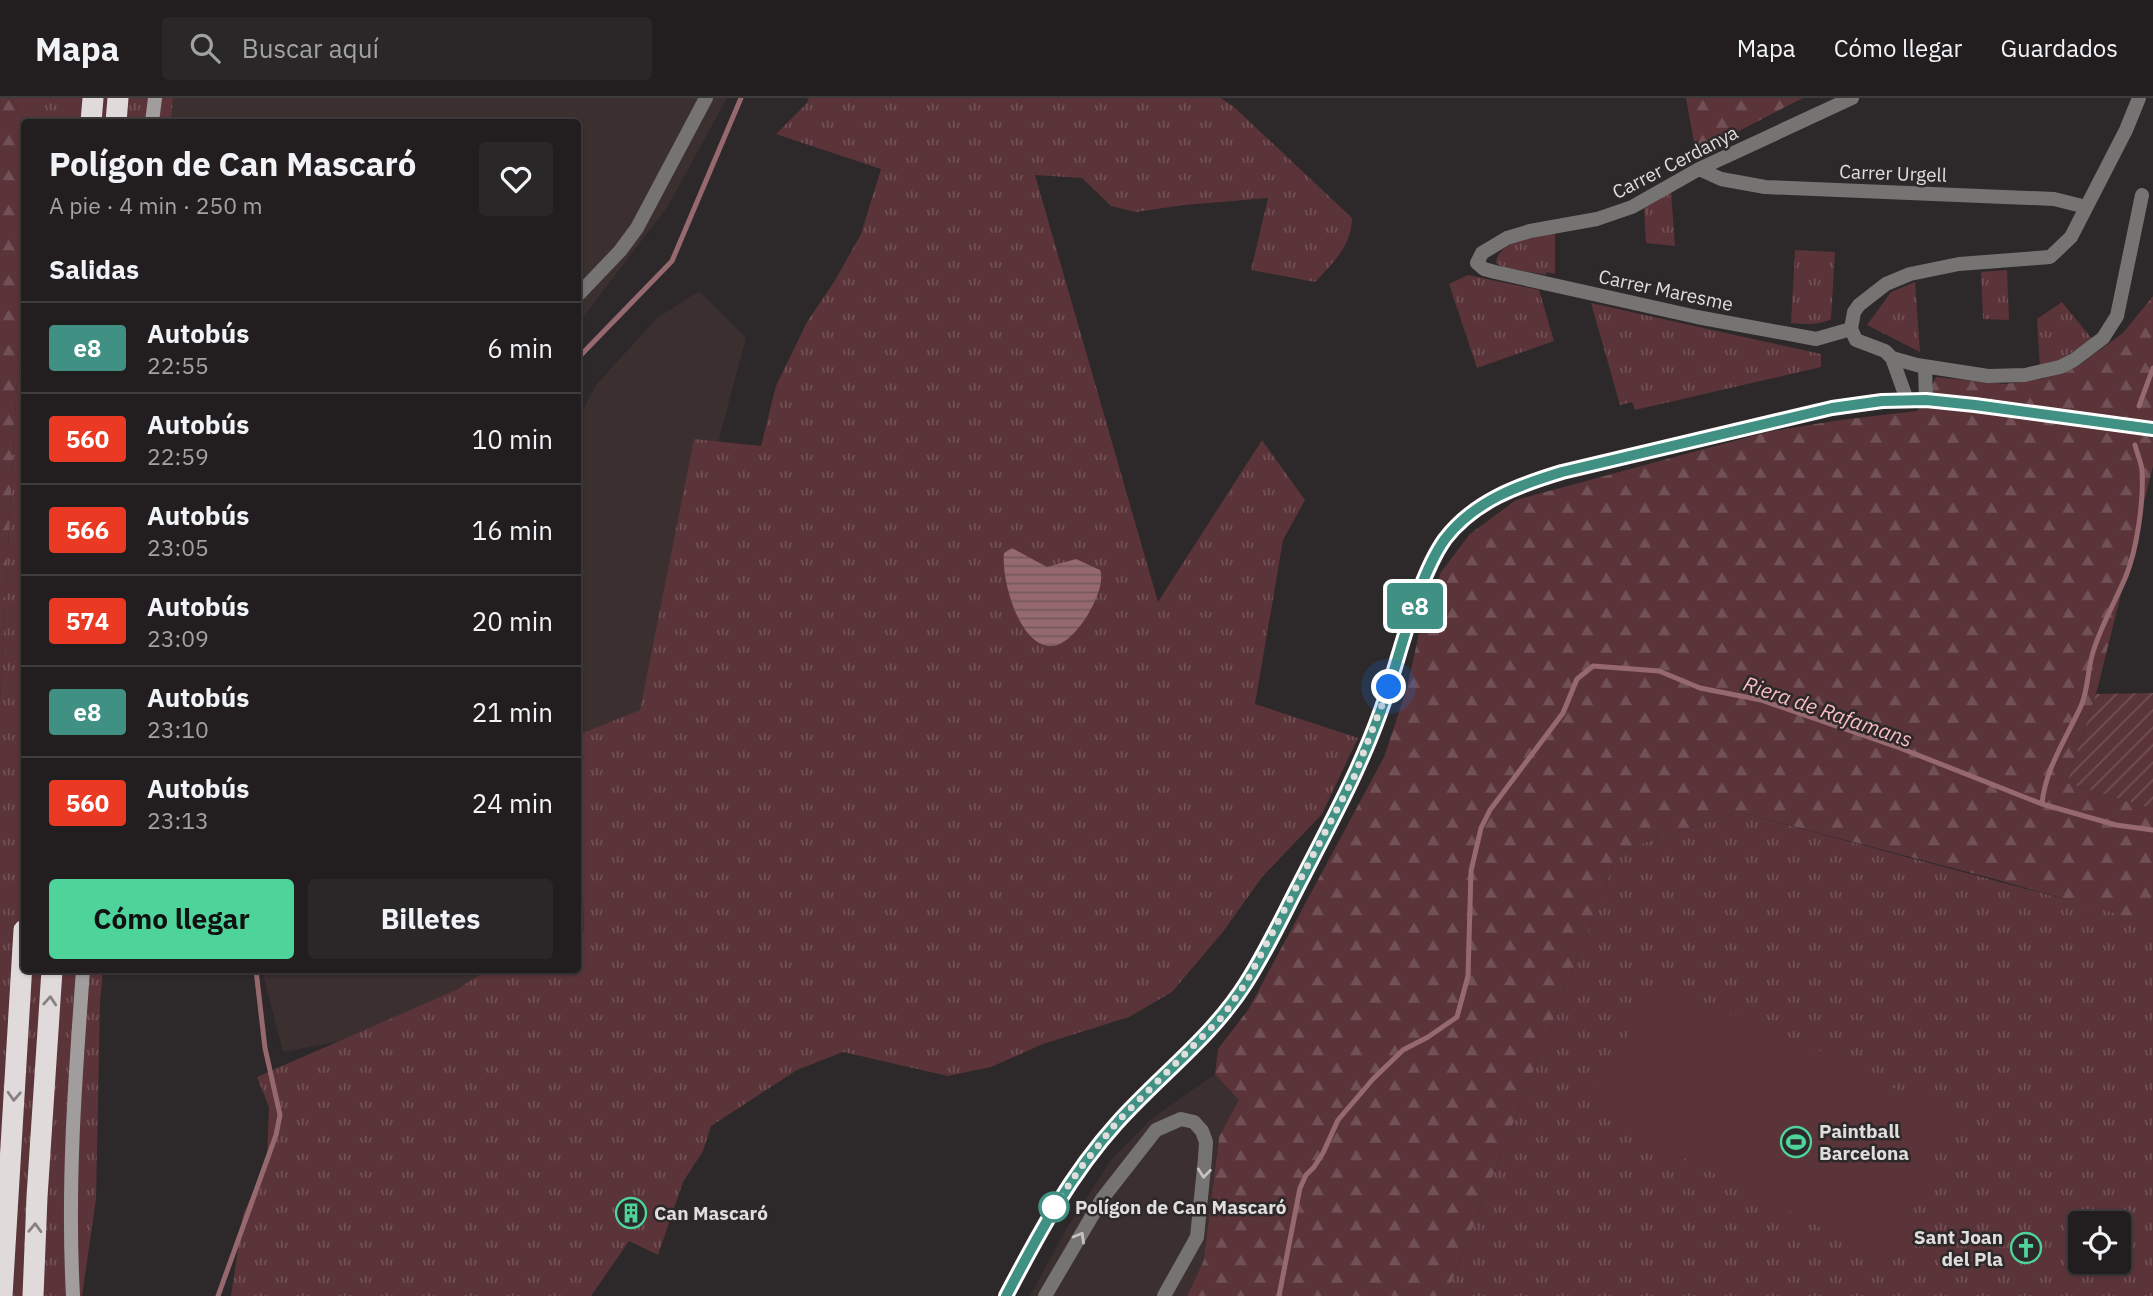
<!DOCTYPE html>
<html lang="es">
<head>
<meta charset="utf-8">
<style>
  :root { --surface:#221e1f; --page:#2a2728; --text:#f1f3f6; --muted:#a2a2a4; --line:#3f3c3d; --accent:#4ed39a }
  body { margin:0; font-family:"IBM Plex Sans",sans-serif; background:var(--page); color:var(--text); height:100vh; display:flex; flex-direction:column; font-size:26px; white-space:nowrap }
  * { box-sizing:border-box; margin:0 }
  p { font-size:23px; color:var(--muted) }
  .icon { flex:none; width:38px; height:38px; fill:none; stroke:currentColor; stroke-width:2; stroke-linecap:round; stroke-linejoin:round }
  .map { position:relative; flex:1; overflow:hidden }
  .panel { position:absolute; left:21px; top:21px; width:560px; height:854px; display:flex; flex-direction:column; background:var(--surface); border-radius:7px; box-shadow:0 2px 5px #0004,0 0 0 2px var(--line) }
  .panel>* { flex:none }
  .badge { padding:0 14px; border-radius:5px; font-size:24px; line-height:46px }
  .buttons { position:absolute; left:2068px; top:1113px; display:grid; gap:14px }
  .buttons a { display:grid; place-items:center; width:63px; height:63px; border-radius:7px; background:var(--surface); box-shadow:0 2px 5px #0004,0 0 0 2px var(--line); font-size:35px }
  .you { position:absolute; width:35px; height:35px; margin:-18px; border:5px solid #fff; border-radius:50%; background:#1a73e8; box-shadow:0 0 0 10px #1a73e833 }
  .map>.badge { position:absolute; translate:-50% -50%; box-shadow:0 0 0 4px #fff }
  h2 { padding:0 28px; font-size:26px; line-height:63px }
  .round { display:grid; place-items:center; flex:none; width:74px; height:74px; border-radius:7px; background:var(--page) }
  .head { display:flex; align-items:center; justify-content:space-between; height:119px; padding:0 28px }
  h1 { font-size:33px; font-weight:700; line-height:52px }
  .cta { display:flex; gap:14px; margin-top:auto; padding:14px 28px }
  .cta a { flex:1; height:80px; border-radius:7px; background:var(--accent); color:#111; font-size:28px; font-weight:700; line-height:80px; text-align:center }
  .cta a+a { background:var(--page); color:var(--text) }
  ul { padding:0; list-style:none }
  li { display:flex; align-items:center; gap:21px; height:91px; padding:0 28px; border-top:2px solid var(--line) }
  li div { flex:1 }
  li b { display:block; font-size:26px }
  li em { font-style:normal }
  li .badge { min-width:77px; font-weight:700; text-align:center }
  header { display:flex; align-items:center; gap:42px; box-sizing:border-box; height:98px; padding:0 35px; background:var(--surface); border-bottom:2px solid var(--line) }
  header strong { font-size:33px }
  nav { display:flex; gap:38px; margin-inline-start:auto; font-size:24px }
  .search { width:490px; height:63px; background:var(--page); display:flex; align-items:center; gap:18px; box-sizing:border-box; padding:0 24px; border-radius:7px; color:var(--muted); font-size:26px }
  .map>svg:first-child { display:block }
  .built { fill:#3b2f30 }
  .grass { fill:url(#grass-tufts); fill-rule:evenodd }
  .forest { fill:url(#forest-firs) }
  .garden { fill:url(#garden-furrows) }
  .pitch { fill:#5a3439 }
  .water { fill:url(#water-rules) }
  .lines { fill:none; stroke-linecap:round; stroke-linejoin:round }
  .stream { stroke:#96696e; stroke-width:5 }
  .street { stroke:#767373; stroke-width:14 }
  .secondary { stroke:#a19d9d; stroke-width:14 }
  .highway { stroke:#e1dadb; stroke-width:21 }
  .oneway { stroke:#878182 }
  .oneway2 { stroke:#c6c2c2 }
  .line-casing { stroke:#fff; stroke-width:16 }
  .line { stroke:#409183; stroke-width:10 }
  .walk { stroke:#e0dddd; stroke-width:7; stroke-dasharray:0 12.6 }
  .stop-dot { fill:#fff; stroke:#409183; stroke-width:3.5 }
  .labels { text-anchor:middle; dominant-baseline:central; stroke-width:5; stroke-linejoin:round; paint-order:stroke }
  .street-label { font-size:19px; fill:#e0dddd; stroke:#2d2829 }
  .poi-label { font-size:19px; font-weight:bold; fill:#e0dddd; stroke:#2d2829; text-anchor:start }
  .stop-label { font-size:19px; font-weight:bold; fill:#e0dddd; stroke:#2d2829; text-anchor:start }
  .water-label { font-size:21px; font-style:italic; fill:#f9bdc3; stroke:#2d2829 }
</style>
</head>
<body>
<header>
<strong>Mapa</strong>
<div class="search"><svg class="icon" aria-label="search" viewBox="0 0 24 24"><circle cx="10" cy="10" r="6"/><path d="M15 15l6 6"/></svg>Buscar aquí</div>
<nav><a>Mapa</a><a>Cómo llegar</a><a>Guardados</a></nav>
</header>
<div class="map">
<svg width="2153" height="1198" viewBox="0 0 2153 1198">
  <defs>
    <pattern id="grass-tufts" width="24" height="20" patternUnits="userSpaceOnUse" patternTransform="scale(1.75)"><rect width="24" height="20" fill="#5a3439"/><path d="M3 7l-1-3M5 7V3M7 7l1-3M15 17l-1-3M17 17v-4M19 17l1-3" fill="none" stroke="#715155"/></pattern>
    <pattern id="forest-firs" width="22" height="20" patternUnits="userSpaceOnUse" patternTransform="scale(1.75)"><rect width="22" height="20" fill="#5a3439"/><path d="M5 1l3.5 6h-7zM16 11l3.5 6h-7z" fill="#715155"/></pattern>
    <pattern id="garden-furrows" width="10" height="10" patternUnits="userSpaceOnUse" patternTransform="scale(1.75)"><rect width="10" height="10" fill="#5a3439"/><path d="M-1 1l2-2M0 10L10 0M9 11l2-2" fill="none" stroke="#715155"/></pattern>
    <pattern id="water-rules" width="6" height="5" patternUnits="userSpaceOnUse" patternTransform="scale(1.75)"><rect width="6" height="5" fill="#96696e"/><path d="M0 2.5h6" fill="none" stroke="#75595c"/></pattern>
  </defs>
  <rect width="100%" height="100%" fill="#2d2829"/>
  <path class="built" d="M173,0H727L668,108L578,226V24H171Z
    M699,193L746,240L643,627L590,850L578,855V321L596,287L657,220Z
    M262,872H539L399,932L283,954Z
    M1215,976L1240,1002L1218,1041L1206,1159L1187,1198H1030L1066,1131L1111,1062L1151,1021Z"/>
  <path class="grass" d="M8,0H173L171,24H24V28L16,7Z
    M809,0H1221L1234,9L1352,120C1352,147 1333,165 1315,184L1251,172L1268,100L1184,107L1136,114L1111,108L1082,80L1035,77L1158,504L1262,342L1305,402L1283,442L1255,606L1358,640L1322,716L1263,778L1222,835L1172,894L1129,919L1043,946L991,969L948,978L843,954L797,972L711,1028L703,1053L683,1084L658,1157L629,1143L591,1198H231L243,1117L267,1061L269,1009L257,979L456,892L487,872H578V835L584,832L578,637L640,612L694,341L761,348L776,288L807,224L834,184L861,136L881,71L776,36L807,5Z
    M1671,94L1675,148L1646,145L1644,110Z
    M1555,135V176L1546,174V177L1502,169L1496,165C1498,142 1537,139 1555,135Z
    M1795,152L1835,154L1831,221C1818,228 1806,226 1791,225Z
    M2007,172L2009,222L1983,221L1981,174Z
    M1468,177L1539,192L1554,243L1477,270L1449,186Z
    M1915,184L1920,254L1867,227L1891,194Z
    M24,190V872H103L100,904L96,1101L82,1198H0V601L20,227Z
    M2062,204L2092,241L2057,264L2040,269L2037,221Z
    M1591,205L1821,256V269L1635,312L1632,304L1620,307Z
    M1739,714L2068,802L2153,763V1198H1446L1619,753ZM2081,1125H2119V1164H2081Z"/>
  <path class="forest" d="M0,0H8L16,7L24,28V190L20,227L0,601Z
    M1686,0H1803L1735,35L1695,50Z
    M2153,198V368L2096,596L2067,685L2153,711V826L1998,782L1739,714L1619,753L1446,1198H1187L1204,1162L1219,1039L1239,1002L1215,976L1218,951L1248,912L1384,659L1407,590L1420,531L1441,474L1470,436L1516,402L1767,334L1840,322L1917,313L1926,302L1936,279L2004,286L2042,281L2078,268L2123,235Z"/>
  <path class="garden" d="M2153,595V711L2067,685L2096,596Z"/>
  <path class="pitch" d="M1655,889L1757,925L1816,951L1912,999L1954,1007L1892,1166L1599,1017L1591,1002Z"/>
  <path class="water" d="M1012,450L1047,469L1076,461L1100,472C1108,491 1075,548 1052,548C1019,549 1001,481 1004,455Z"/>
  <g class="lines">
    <path class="stream" d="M578,260L672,163L741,0
      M2139,308L2153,270
      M2042,706C2045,671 2067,639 2081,608C2089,590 2087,570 2094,551C2102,526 2116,502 2126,478C2137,451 2144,402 2142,372C2141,364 2137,355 2135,347
      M218,1198L276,1037L280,1017L265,950L256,872
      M1279,1198L1300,1090L1306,1077L1314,1069L1323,1055L1338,1022L1373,981L1403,952L1428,939L1457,919L1468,878L1471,773L1481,730L1490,712L1563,615L1577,581L1593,568L1659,573L1700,590L1761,602L1900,650L2042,706L2116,727L2153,732"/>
    <path class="street" d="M2139,0L2126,32L2071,139L2050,159L1959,166L1910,176L1886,186L1859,207L1854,214L1851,231L1856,242L1885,253L1892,260L1917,267L1988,278L2025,277L2060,269L2074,262L2103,240L2117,218L2142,97
      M1699,71L1721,81L1765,89L2054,101L2086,109
      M578,197L620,153L637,130L706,0
      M1851,231L1816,241L1697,219L1495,174L1484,171L1477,165L1482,155L1507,140L1530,133L1597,121L1632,109L1699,71L1852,0
      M1892,260L1907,302
      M1925,269L1926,302
      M1045,1198L1102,1101L1156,1032L1181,1021L1194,1024L1202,1033L1206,1044L1205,1060L1197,1139L1164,1198"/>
    <path class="secondary" d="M152,24L155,0
      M73,1198C67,1089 75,981 83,872
      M1006,1198C1039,1137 1070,1077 1117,1025C1160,977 1212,939 1246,885C1268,851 1285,813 1304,777C1331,724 1359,671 1380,615C1397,570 1407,523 1426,479C1432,467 1437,453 1445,441C1474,403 1519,387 1562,374L1832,310L1882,303L1926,302L1974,307L2153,331"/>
    <path class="highway" d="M91,24L93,0
      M116,24L118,0
      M2,1198L24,832
      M33,1198L37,1099L52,872"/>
  </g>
  <defs><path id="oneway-chevron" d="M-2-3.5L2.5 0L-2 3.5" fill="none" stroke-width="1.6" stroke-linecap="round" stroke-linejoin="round" transform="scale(1.75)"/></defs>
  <g class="oneway">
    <use href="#oneway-chevron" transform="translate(50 903) rotate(-86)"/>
    <use href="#oneway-chevron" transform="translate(14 998) rotate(93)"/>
    <use href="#oneway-chevron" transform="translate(35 1130) rotate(-88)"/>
  </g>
  <g class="oneway2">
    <use href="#oneway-chevron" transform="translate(1204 1075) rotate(96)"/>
    <use href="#oneway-chevron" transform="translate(1080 1139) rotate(-60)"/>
  </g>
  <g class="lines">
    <g class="line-casing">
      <path id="line" d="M1006,1198C1038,1137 1070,1077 1117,1025C1160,977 1212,939 1246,885C1268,851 1285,813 1304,777C1331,724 1360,671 1380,615C1399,565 1415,483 1445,441C1474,403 1519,387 1562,374L1832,310L1882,303L1926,302L1975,307L2153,331"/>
    </g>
    <use href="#line" class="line"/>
    <path class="walk" d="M1054,1109L1079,1072L1117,1024L1223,918L1247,883L1354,679L1389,589"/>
  </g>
  <defs>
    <g id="stadium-ring" transform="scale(1.575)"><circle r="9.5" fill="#2d2829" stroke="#4ed39a" stroke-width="1.5"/><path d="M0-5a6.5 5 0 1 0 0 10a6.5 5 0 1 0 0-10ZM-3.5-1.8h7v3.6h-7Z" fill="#4ed39a"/></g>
    <g id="building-ring" transform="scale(1.575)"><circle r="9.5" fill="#2d2829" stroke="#4ed39a" stroke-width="1.5"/><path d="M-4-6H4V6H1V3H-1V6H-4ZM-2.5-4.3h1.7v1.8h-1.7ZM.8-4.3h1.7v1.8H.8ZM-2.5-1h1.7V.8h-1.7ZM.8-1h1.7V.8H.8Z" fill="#4ed39a"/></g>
    <g id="church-ring" transform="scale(1.575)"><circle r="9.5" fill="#2d2829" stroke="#4ed39a" stroke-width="1.5"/><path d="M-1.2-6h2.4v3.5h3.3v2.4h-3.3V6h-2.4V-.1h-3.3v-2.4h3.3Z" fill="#4ed39a"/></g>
  </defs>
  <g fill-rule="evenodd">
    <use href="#stadium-ring" x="1796" y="1044"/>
    <use href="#building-ring" x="631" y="1115"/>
    <use href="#church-ring" x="2026" y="1150"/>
  </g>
  <circle class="stop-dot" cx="1054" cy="1109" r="14"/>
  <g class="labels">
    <g class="street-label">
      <text transform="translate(1675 64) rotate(-27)">Carrer Cerdanya</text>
      <text transform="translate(1893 75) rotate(2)">Carrer Urgell</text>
      <text transform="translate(1666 192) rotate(12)">Carrer Maresme</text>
    </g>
    <g class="poi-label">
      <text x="1819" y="1033">Paintball<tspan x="1819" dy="22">Barcelona</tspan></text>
      <text x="654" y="1115">Can Mascaró</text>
      <text x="2003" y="1139" text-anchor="end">Sant Joan<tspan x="2003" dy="22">del Pla</tspan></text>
    </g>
    <g class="stop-label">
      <text x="1075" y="1109">Polígon de Can Mascaró</text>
    </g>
    <g class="water-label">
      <text transform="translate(1828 613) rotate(19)">Riera de Rafamans</text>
    </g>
  </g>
</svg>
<div class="buttons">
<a><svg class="icon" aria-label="locate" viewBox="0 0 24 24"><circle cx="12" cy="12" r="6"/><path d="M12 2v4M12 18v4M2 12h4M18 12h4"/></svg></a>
</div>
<div class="you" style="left:1389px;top:589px"></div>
<b class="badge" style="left:1415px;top:508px;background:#409183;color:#fff">e8</b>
<section class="panel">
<div class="head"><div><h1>Polígon de Can Mascaró</h1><p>A pie · 4 min · 250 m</p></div><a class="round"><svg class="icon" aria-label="heart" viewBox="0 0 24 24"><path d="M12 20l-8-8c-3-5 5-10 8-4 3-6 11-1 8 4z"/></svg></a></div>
<h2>Salidas</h2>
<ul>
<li><span class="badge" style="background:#409183;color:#fff">e8</span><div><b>Autobús</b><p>22:55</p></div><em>6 min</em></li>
<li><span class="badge" style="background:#ea3a24;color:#fff">560</span><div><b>Autobús</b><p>22:59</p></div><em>10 min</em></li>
<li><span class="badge" style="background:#ea3a24;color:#fff">566</span><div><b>Autobús</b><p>23:05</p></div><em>16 min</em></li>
<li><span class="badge" style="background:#ea3a24;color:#fff">574</span><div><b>Autobús</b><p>23:09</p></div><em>20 min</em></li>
<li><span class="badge" style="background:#409183;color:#fff">e8</span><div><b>Autobús</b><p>23:10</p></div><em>21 min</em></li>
<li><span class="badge" style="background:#ea3a24;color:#fff">560</span><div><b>Autobús</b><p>23:13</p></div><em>24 min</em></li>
</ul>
<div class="cta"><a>Cómo llegar</a><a>Billetes</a></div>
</section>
</div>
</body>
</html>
